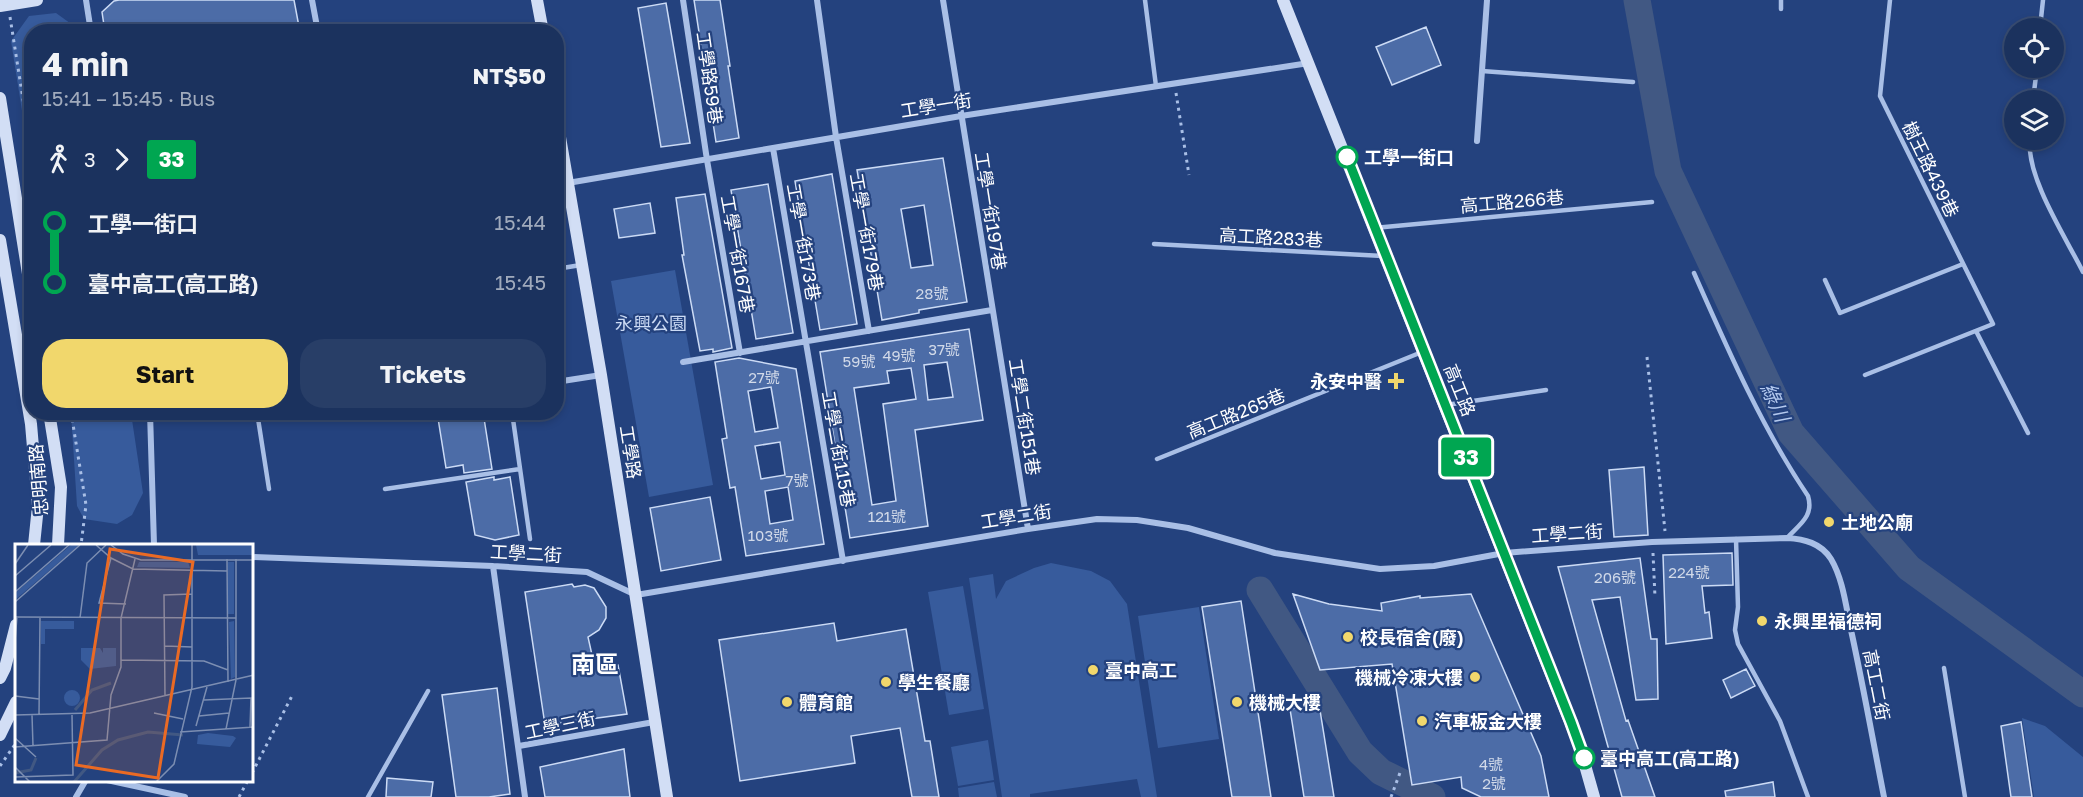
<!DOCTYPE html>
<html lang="en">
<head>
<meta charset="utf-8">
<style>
  :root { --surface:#1b325e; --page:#283e67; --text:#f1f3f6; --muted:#a0aabc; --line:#394d73; --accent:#f1d76c }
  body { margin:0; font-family:"Golos Text","Noto Sans TC",sans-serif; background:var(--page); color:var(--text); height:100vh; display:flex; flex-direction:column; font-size:22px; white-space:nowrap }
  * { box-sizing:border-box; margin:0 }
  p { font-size:20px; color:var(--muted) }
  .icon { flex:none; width:33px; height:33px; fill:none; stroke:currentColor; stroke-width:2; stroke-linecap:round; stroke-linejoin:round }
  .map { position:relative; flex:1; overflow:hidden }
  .side { position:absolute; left:24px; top:24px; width:540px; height:396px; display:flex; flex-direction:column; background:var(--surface); border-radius:24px; box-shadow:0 3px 9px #0003,0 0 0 2px var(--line) }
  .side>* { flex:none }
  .badge { padding:0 12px; border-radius:4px; font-size:21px; line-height:39px }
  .fabs { position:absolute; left:2004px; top:18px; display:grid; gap:12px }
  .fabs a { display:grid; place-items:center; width:60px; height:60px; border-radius:50%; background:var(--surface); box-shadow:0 3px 9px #0003,0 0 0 2px var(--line); font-size:30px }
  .map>.badge { position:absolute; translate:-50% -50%; box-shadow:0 0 0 3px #fff }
  .legs { display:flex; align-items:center; gap:9px; height:66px; padding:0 18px; font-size:20px }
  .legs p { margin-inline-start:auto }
  .summary { display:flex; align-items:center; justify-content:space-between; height:102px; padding:0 18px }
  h1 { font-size:33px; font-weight:700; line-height:45px }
  .primary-button { display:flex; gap:12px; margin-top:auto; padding:12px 18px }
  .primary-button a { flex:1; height:69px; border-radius:24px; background:var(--accent); color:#111; font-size:24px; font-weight:700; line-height:69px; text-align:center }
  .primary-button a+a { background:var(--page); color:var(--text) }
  ul { padding:0 18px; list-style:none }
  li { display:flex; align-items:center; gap:21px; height:60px; font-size:22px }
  li i { display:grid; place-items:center; width:9px; height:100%; margin:0 8px; background:currentColor }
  li i::after { content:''; width:15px; height:15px; margin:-8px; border:4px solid; border-radius:50%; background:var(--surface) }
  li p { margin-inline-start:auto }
  li:first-child i { background:linear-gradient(#0000 50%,currentColor 0) }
  li:last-child i { background:linear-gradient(currentColor 50%,#0000 0) }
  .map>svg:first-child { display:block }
  .green { fill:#375b9c }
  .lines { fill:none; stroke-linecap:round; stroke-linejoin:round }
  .river { stroke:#415883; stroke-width:27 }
  .building { fill:#4c6ca7; stroke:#ccdbf5; stroke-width:1.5; fill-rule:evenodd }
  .path { stroke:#a9bfe6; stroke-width:3; stroke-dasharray:3 4.5; stroke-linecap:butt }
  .lane { stroke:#a9bfe6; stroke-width:4.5 }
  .street { stroke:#a9bfe6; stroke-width:6 }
  .secondary { stroke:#d2def5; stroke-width:12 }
  .line-1-casing { stroke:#fff; stroke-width:14 }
  .line-1 { stroke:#00a651; stroke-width:9 }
  .stop-1-dot { fill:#fff; stroke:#00a651; stroke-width:3 }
  .poi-dot { fill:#f1d76c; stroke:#24427e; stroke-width:2 }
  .labels { text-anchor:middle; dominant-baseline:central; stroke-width:4.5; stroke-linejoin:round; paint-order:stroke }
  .number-label { font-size:15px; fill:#d2dae9 }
  .street-label { font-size:18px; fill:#fff; stroke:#24427e }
  .stop-label { font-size:18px; font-weight:bold; fill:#fff; stroke:#24427e; text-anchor:start }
  .park-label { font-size:18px; fill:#ccdbf5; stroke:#24427e }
  .poi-label { font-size:18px; font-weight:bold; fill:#fff; stroke:#24427e; text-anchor:start }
  .water-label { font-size:20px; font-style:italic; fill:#b4c9ee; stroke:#24427e }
  .district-label { font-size:24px; font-weight:bold; fill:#fff; stroke:#24427e }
  .inset-river { fill:none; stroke:#415883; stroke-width:3 }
  .inset-road { fill:none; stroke:#7c8eb2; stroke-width:1.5 }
  .view { fill:#ea6a24; fill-opacity:0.15; stroke:#ea6a24; stroke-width:3 }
  .inset-edge { fill:none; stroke:#fff; stroke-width:3 }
</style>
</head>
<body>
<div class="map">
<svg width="2083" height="797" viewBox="0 0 2083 797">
  <rect width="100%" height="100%" fill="#24427e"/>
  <path class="green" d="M56,13L74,26L75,31L32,32L31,168L11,41L29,16Z
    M675,270L713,485L649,497L611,281Z
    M71,413H131L143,493L132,515L117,524L84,519L77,506Z
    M1051,563L1091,571L1110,581L1127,604L1157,797H1141L1137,779L1030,794V797H1002L969,578L993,574L996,599L1006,581L1034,568Z
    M963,586L984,709L949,715L928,592Z
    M1199,607L1219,739L1158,748L1138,616Z
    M2022,718L2045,726L2083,757V797H2034Z
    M988,740L994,780L958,786L951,747Z
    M994,782L997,797H959L958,788Z"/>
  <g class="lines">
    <path class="river" d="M1637,0L1668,171L1791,433L1909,568L2083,694
      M1260,590L1360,752L1381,772L1432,797"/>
  </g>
  <path class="building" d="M119,0H294L300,32H105L102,12L114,1Z
    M694,0H720L730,66H728L739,138L716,142Z
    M666,3L690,143L661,147L638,8Z
    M1426,27L1441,65L1392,85L1376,47Z
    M943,158L967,302L919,310V313L882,320L857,170ZM924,205L933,265L911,268L901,209Z
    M832,174L857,324L820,330L795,181Z
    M768,184L793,333L756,339L731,190Z
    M705,194L732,348L713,352V349L700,351L682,255H684L676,198Z
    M650,203L655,233L619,238L614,209Z
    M969,329L983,420L915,430L928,526L850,538L820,352ZM947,362L953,397L928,400L924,365ZM911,368L916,399L883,404L896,501L872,505L854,388L889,383L887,371Z
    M739,358L796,369L824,544L746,556L735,487L730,488L722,439L727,438L715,362ZM771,387L778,428L755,432L748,391ZM780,442L785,475L761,479L755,446ZM788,487L793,520L770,524L765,491Z
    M437,412H483L492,469L464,473L463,465L446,468Z
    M1644,467L1648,535L1614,537L1609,470Z
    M494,477V480L510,477L519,535L495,540L475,535L466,482Z
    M710,497L721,560L661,571L650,508Z
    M1732,553L1733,585L1702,586L1705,613L1709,612L1712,638L1666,644L1663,555Z
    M1640,558L1651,639H1657L1658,699L1636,700L1620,597L1592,600L1626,721L1628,720L1655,797H1622L1558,567Z
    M572,584L574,587L585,585L594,588L606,607V618L599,630L588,637L592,655L605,654L606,667L618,665L627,714L545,725L525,592Z
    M1293,594L1329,604L1382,611L1381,603L1420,596V598L1471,594L1541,756L1549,797H1481L1462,788L1461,777L1412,785L1392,664L1320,670Z
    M1241,601L1271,797H1232L1202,607Z
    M834,623L837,641L906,629L925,741H930L939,797H912L900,728L851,736L855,763L740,781L719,640Z
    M1746,669L1755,686L1731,698L1723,680Z
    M497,688L510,794L489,797H456L442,695Z
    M1319,704L1334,797H1304L1290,709Z
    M2021,722L2032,797H2011L2001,726Z
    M624,749L630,797H545L540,767Z
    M387,778L433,782L431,797H386Z
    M1773,782L1775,797H1726L1725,791Z"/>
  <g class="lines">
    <path class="path" d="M10,17L32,156
      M1176,93L1189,175
      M1647,357L1665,531
      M71,412L86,505L81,545
      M1653,553L1655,597
      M0,766L16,743
      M252,773L293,694
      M239,797L248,780
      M1391,797L1401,770"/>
    <path class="lane" d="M1145,0L1156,86
      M1781,9V0
      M2040,28L2043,0
      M1482,71L1633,82
      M2033,100L2037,68
      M2030,140C2026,177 2066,238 2083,272
      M1374,228L1652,202
      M1154,244L1383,256
      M556,269L581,265
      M1694,273C1728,350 1761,426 1808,496C1814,516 1800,524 1787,538
      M1825,280L1840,313L1963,264
      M1976,331L2028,433
      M1865,375L1993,324L1880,96L1890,0
      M1446,405L1546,390
      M257,412L269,489
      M512,412L530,539
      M1157,459L1422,352
      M385,489L520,469
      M1736,539L1738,607L1735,630L1738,644L1780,721L1808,797
      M1944,668L1965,797
      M368,797L428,691"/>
    <path class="street" d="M86,0L91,32
      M312,0L318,32
      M683,0L707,160L740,353
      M817,0L836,137L869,331
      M943,0L1028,529
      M1477,141L1487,0
      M773,148L843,561
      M556,185L961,116L1309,63
      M683,362L992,310
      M556,382L601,375
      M150,412L154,545
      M252,557L493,566L587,572L636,595L1028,529L1097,519L1137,520L1188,528L1275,553L1380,569L1434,566L1504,553L1652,542L1787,538C1804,539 1821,543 1831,559C1843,579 1846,607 1851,630C1863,685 1873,741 1884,797
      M493,566L525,797
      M519,746L654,722
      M107,780L185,797
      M76,797L86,780"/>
    <path class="secondary" d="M537,0L543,32
      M1283,0L1579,744L1594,797
      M0,6L37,0
      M0,98L32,299
      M556,114L601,375L667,797
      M0,240L31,424L38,506L34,545
      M49,412L61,487L58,545
      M0,678L5,668L16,625
      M0,735L16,702"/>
  </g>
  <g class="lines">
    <g class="line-1-casing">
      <path id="line-1" d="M1347,157L1571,722L1584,758"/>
    </g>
    <use href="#line-1" class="line-1"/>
  </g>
  <g class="stop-1-dot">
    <circle cx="1347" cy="157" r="10"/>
    <circle cx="1584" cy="758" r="10"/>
  </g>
  <g class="poi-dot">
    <path d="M1393 372h6v6h6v6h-6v6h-6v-6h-6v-6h6z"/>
    <circle cx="1829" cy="522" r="6"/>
    <circle cx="1762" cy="621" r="6"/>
    <circle cx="1348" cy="637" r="6"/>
    <circle cx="1093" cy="670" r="6"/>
    <circle cx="1475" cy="677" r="6"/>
    <circle cx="886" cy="682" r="6"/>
    <circle cx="787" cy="702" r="6"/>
    <circle cx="1237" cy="702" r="6"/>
    <circle cx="1422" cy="721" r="6"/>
  </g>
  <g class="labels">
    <g class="number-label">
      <text x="932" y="293">28號</text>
      <text x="944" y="349">37號</text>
      <text x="899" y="355">49號</text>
      <text x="859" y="361">59號</text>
      <text x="764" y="377">27號</text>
      <text x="797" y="480">7號</text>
      <text x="887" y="516">121號</text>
      <text x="768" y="535">103號</text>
      <text x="1689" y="572">224號</text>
      <text x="1615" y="577">206號</text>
      <text x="1491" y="764">4號</text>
      <text x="1494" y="783">2號</text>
    </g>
    <g class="street-label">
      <text transform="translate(710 78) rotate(82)">工學路59巷</text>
      <text transform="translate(936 105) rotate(-9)">工學一街</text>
      <text transform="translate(1931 169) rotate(64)">樹王路439巷</text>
      <text transform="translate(1512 201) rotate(-5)">高工路266巷</text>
      <text transform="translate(991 211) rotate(81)">工學一街197巷</text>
      <text transform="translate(867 232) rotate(80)">工學一街179巷</text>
      <text transform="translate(1271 237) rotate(3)">高工路283巷</text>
      <text transform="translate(804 242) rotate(80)">工學一街173巷</text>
      <text transform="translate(738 254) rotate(80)">工學一街167巷</text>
      <text transform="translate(1460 390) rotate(68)">高工路</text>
      <text transform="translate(1236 413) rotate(-22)">高工路265巷</text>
      <text transform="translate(1025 417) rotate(81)">工學二街151巷</text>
      <text transform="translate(839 449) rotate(80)">工學二街115巷</text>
      <text transform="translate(631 452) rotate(81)">工學路</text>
      <text transform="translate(38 480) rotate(-95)">忠明南路</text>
      <text transform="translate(1016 516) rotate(-9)">工學二街</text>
      <text transform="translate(1567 533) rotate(-4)">工學二街</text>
      <text transform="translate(526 553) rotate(3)">工學二街</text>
      <text transform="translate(1877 685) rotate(79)">高工二街</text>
      <text transform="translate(560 725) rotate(-12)">工學三街</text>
    </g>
    <g class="stop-label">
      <text x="1364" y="157">工學一街口</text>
      <text x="1600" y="758">臺中高工(高工路)</text>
    </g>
    <g class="park-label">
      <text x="651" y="323">永興公園</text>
    </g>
    <g class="poi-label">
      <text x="1382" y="381" text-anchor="end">永安中醫</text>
      <text x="1841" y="522">土地公廟</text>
      <text x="1774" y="621">永興里福德祠</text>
      <text x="1360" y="637">校長宿舍(廢)</text>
      <text x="1105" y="670">臺中高工</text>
      <text x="1463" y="677" text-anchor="end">機械冷凍大樓</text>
      <text x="898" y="682">學生餐廳</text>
      <text x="799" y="702">體育館</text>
      <text x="1249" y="702">機械大樓</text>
      <text x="1434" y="721">汽車板金大樓</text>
    </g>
    <g class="water-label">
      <text transform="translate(1776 402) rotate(65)">綠川</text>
    </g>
    <g class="district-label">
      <text x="595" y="663">南區</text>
    </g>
  </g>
  <g transform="translate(15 544)">
    <rect width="238" height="238" fill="#24427e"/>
    <path d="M56,1H64L0,56V49ZM181,1H238V11H183ZM124,18H173L175,24L122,23ZM213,18H219V70H212ZM26,77H59V85H30V100H26ZM219,77L220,133L216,135L214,78ZM66,104H85L88,109V104H101V122L75,125L66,116ZM49 154a8 8 0 1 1 16 0a8 8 0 1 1-16 0ZM193,189L218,192L221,194L215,203L182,200L183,191Z" fill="#375b9c"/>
    <path class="inset-river" d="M60,166L77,146L96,139M0,229L16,226L21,214M59,238L87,206L103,196L133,188L168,191"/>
    <path class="inset-road" d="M81,1L96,14L118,25L212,27M96,1L108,10L126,16H239M96,14L84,59L111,60M212,15L213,138M0,20L13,1M0,32L36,1M0,48L54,1M0,58L65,1M0,73L221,74M65,74L72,19L91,1M0,97L2,73M150,102L177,103M106,116L189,117L213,126M0,152L24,155M150,152L149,51L177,50M189,156L236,154L235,183M139,169L168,175M0,171L75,169L239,131M17,171L18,202M24,171L25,74M184,172L214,169M181,182L192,143M211,185L221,136V15M165,188L239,183M0,194L21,213M0,203L92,196L96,151L106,123V74L120,15M0,223L15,238M0,233L58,231L57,171M141,238L159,220L177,143V1"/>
    <path class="view" d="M95,5L178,18L143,234L61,221Z"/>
    <rect width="238" height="238" class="inset-edge"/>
  </g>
</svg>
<div class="fabs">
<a><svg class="icon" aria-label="locate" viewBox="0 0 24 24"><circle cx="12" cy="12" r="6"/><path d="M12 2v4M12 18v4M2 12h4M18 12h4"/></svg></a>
<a><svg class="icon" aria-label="layers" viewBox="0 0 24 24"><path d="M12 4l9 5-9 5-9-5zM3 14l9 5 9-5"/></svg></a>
</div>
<b class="badge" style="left:1466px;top:457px;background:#00a651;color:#fff">33</b>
<section class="side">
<div class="summary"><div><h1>4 min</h1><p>15:41 – 15:45 · Bus</p></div><b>NT$50</b></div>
<div class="legs"><svg class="icon" aria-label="walk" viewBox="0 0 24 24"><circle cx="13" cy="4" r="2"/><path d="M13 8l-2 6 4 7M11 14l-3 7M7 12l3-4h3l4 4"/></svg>3<svg class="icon" aria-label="forward" viewBox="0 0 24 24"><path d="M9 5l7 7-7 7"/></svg><b class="badge" style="background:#00a651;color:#fff">33</b></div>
<ul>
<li><i style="color:#00a651"></i><b>工學一街口</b><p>15:44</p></li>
<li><i style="color:#00a651"></i><b>臺中高工(高工路)</b><p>15:45</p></li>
</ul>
<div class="primary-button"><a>Start</a><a>Tickets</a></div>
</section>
</div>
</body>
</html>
